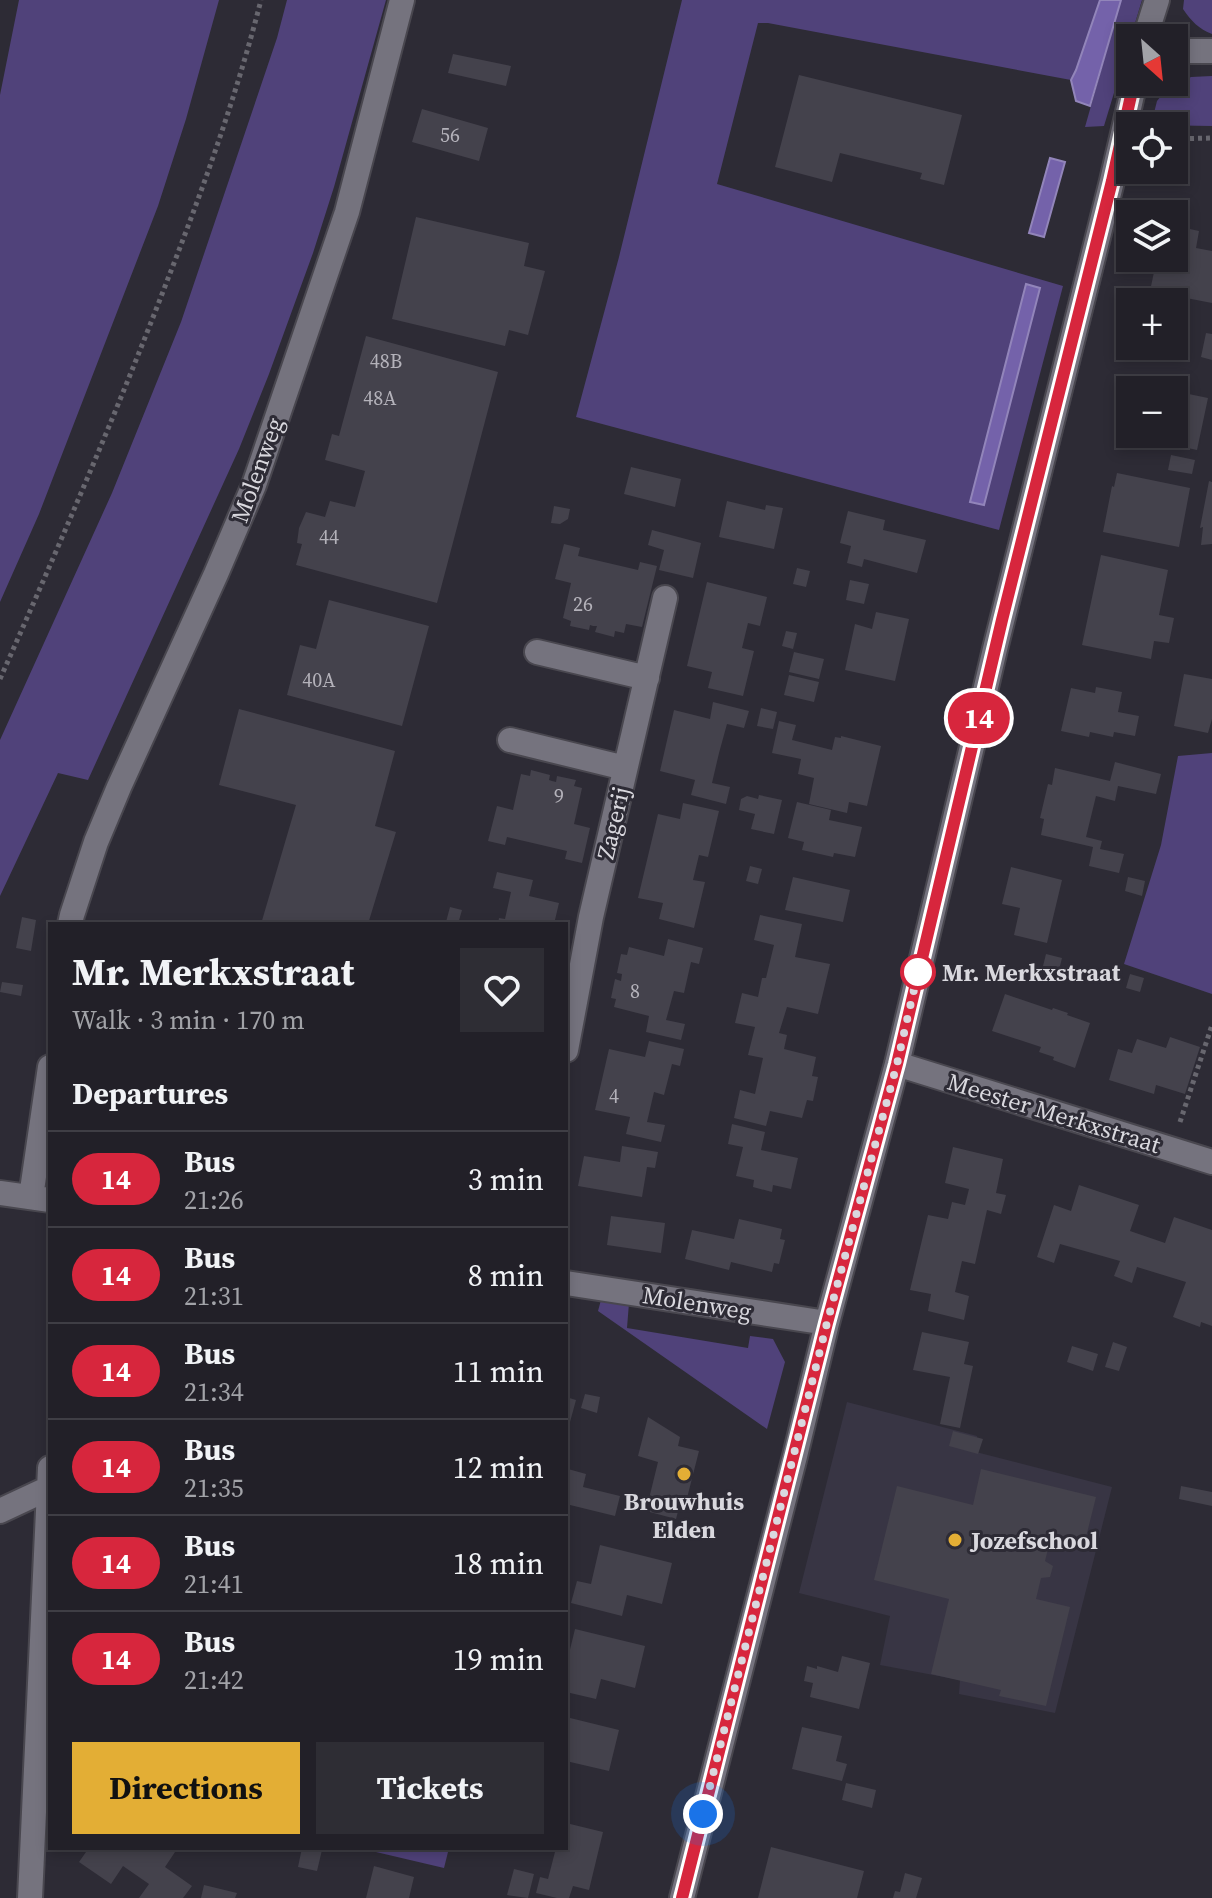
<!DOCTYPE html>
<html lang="en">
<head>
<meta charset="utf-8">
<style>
  :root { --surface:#222028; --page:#2e2d34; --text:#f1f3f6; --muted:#a2a3a8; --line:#3f3e45; --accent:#e3ae35 }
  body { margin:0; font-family:"Source Serif 4",serif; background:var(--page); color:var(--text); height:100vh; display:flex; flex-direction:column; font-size:30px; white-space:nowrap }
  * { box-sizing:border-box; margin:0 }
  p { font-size:26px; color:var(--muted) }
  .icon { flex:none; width:44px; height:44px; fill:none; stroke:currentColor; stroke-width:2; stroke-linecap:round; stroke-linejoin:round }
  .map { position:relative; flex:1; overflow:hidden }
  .sheet { position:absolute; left:48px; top:922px; width:520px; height:928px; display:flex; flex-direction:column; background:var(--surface); border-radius:0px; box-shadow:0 4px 12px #0003,0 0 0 2px var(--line) }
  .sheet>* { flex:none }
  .badge { padding:0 16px; border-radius:26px; font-size:28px; line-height:52px }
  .needle { width:52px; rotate:153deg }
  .controls { position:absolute; left:1116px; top:24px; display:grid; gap:16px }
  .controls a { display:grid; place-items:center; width:72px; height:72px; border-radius:0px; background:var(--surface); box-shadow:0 4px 12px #0003,0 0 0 2px var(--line); font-size:40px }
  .you { position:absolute; width:40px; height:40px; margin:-20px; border:6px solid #fff; border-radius:50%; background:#1a73e8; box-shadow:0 0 0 12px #1a73e833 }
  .map>.badge { position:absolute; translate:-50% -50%; box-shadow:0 0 0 4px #fff }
  h2 { padding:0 24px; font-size:30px; line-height:72px }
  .round { display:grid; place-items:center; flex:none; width:84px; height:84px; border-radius:0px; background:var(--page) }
  .headline { display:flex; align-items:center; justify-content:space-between; height:136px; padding:0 24px }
  h1 { font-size:38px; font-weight:700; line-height:60px }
  .action { display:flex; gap:16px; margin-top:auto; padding:16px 24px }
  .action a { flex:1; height:92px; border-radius:0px; background:var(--accent); color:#111; font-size:32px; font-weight:700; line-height:92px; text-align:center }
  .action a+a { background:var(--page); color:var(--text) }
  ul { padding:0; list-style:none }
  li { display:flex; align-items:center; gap:24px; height:96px; padding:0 24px; border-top:2px solid var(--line) }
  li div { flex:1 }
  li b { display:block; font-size:30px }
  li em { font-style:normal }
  li .badge { min-width:88px; font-weight:700; text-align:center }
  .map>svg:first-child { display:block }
  .built { fill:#383544 }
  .green { fill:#50427a }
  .water { fill:#7462aa; stroke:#9285ba; stroke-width:2 }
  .building { fill:#44424c }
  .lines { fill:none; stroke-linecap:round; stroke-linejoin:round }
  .street-casing { stroke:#49474f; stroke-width:28 }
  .path { stroke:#68676f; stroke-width:5; stroke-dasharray:4 4; stroke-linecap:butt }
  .street { stroke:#75737e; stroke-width:24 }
  .line-casing { stroke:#fff; stroke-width:18 }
  .line { stroke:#d7263d; stroke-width:12 }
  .walk { stroke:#d9d8de; stroke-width:8; stroke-dasharray:0 14.4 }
  .stop-dot { fill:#fff; stroke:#d7263d; stroke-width:4 }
  .poi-dot { fill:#e3ae35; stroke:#2d2b35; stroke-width:3 }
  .labels { text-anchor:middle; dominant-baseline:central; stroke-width:6; stroke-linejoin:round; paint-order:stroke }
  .number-label { font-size:20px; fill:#b4b2ba }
  .street-label { font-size:24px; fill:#d9d8de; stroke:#2d2b35 }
  .stop-label { font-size:24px; font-weight:bold; fill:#d9d8de; stroke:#2d2b35; text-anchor:start }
  .poi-label { font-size:24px; font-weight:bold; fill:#d9d8de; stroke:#2d2b35 }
</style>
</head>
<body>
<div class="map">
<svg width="1212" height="1898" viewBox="0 0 1212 1898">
  <rect width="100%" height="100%" fill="#2d2b35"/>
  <path class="built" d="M847,1402L977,1436L976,1452L1112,1487L1055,1713L959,1694L960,1680L880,1665L890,1616L799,1593Z"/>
  <path class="green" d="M19,0H219L186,119L158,206L39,514L0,602V95Z
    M287,0H386L334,187L313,253L269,374L239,449L88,780L58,773L0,896V740L112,493L181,322L277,38Z
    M682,0H1100L1076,70L1071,80L768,23H758L717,184L1063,286L999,530L576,417L619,257Z
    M1121,0H1142L1104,126L1085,127Z
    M1184,0H1212V34C1199,29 1191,21 1183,9Z
    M1212,76V126L1151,125L1157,101L1165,91L1191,77Z
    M1212,753V994L1124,964L1161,845L1178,756Z
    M601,1300L629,1303L627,1328L748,1348L750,1336L773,1339L785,1362L767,1429L598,1311Z
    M359,1848H449L444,1868Z"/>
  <path class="water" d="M1100,0H1121L1090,106L1076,101L1071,80L1076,70Z
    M1050,158L1065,162L1044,237L1029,233Z
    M1026,284L1040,288L984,505L970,502Z"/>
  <path class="building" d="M453,54L511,66L506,86L448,73Z
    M799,75L962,115L944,185L920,179L922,173L840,153L832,182L775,167Z
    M422,109L488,128L479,161L412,142Z
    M416,217L529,243L524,266L545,271L528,335L509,330L505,346L392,319Z
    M1176,226L1199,231L1196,248L1212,251V303L1150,291L1157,258H1174V239Z
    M1206,333L1212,334V360L1201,357Z
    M366,336L498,372L437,603L296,565L302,544L297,543L299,528L306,512L325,517L330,501L355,507L365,471L325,460L332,434L339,436Z
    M1174,391L1208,398L1197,450L1122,434L1129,401L1130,434H1174Z
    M1171,455L1195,460L1192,474L1168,470Z
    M631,467L681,479L675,507L624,494Z
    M1117,473L1190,488L1179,547L1103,532L1112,486L1114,487Z
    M1209,481L1212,482V544L1201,545L1203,527L1200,528Z
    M727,501L765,510L766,505L783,508L774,549L719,537Z
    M554,506L570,509L568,519L560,524L551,523Z
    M848,511L885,520L883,530L926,540L917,573L864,559L862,567L847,563L851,546L840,543Z
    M652,530L701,543L693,578L659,570L664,550L648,545Z
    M564,544L580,548L578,556L638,570L640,562L657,566L642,627L626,624L624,633L615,631L614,637L595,632L597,626H593L590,625L589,630L570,626L571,621L563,618L571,583L555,579Z
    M1101,555L1168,570L1159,615L1174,618L1169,643L1154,641L1151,659L1082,645Z
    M797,568L810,571L806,587L793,584Z
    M850,580L869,584L864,604L846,600Z
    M707,582L767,597L760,626L748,623L742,648L754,651L743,696L708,688L712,672L687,666Z
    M329,600L429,626L402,726L287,695L300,645L316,649Z
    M876,612L909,619L895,681L845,670L855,624L872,629Z
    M786,631L797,633L793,649L782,646Z
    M794,652L824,659L819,679L789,672Z
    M1184,674L1212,679V719L1208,733L1174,726Z
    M789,675L819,682L814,702L784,695Z
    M1096,687L1122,692L1118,712L1139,716L1135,736L1114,732L1113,737L1090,732L1089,737L1061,731L1071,688L1095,693Z
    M713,702L749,711L744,728L727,724L719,753L712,783L730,787L726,804L691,795L695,780L660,771L674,710L710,719Z
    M761,708L777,712L773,729L757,726Z
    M239,709L395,751L375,826L396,832L368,924H261L296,805L219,785Z
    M779,721L796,725L792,740L832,750L835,737L841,738V736L881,746L867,806L849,802L847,813L809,804L814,778L798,774L801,759L772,753Z
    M1115,762L1161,774L1156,794L1118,786L1115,801L1096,796L1086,837L1102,841L1100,849L1124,854L1119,873L1089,866L1093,847L1041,835L1044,819L1040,818L1048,784L1052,785L1055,768L1110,781Z
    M531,770L550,775L549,780L552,781L556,782L557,776L576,780L574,786L582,788L574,824L590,828L582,863L565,859L567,851L507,837L505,845L488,841L497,806L513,810L521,774L530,776Z
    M759,795L782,800L774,834L751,829L755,814L739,810L741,799L747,796L758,799Z
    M797,802L831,810L829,820L862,827L855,857L834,853L833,857L802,850L804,842L788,838Z
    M683,803L719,811L708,857L699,855L693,880L705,882L694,928L659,919L663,903L638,898L658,814L680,819Z
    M750,866L762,869L758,884L746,881Z
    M1011,867L1062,880L1047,943L1014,935L1020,908L1002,904Z
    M497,872L533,880L529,896L559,903L554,924H498L499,918L505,919L511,892L493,888Z
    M793,877L850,890L843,922L785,910Z
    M1128,877L1145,881L1142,896L1125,891Z
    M450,907L462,910L458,924L446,922Z
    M760,915L802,924L795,957L830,964L818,1014L787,1007L779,1033L787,1035L784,1049L816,1057L812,1076L818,1077L813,1101L807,1100L802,1118L770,1111L766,1126L734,1118L740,1090L755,1094L763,1058L748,1055L755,1027L735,1023L742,993L758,997L762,978H766L774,945L754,940Z
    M22,917L36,920L31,951L16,948Z
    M668,939L703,948L699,964L691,962L684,993L674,991L666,1020L685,1024L681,1040L646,1032L649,1016L614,1007L616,999L611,998L615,979L621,981L622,974L617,973L621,954L627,955L629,947L664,956Z
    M1046,954L1062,958L1059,970L1043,966Z
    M1130,974L1144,978L1140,992L1126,988Z
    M2,982L23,985L21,996L0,992Z
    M1005,994L1052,1010L1053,1008L1068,1013L1067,1015L1090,1023L1075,1068L1053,1060L1054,1057L1039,1052L1041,1047L992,1031Z
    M1170,1037L1200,1047L1185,1094L1156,1085L1154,1094L1109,1080L1118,1049L1132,1053L1137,1039L1166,1048Z
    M649,1041L684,1049L680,1066L672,1064L664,1095L654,1092L647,1122L665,1125L661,1142L626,1134L630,1117L595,1110L609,1049L645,1057Z
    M732,1124L765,1132L761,1150L798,1158L791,1189L773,1185L772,1192L753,1187L754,1180L736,1176L743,1147L728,1144Z
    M622,1146L658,1152L655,1168L647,1167L642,1197L578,1186L584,1156L620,1162Z
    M953,1147L1003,1159L996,1193L1006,1195L1001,1214L987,1210L975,1264L962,1261L955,1292L969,1296L964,1320L928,1311L931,1294L910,1290L928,1215L948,1219L952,1202L965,1205L969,1189L945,1183Z
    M1079,1185L1139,1205L1130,1231L1165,1243L1174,1217L1212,1230V1326L1201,1322L1200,1327L1173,1317L1186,1282L1137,1267L1132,1283L1114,1276L1120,1261L1060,1244L1054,1263L1037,1257L1054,1205L1071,1211Z
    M611,1216L665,1223L661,1253L607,1245Z
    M739,1219L782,1229L780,1239L785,1240L779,1264L774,1263L772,1272L731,1262L729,1270L685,1259L692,1230L734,1239Z
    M922,1332L969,1342L964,1364L973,1366L960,1428L940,1424L950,1377L913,1370Z
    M1113,1342L1127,1347L1119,1371L1105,1367Z
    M1072,1346L1098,1354L1093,1371L1067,1362Z
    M585,1394L600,1397L597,1413L581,1408Z
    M566,1397L576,1400L567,1433H566Z
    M648,1417L680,1437L678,1446L699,1451L686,1502L681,1500L676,1519L646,1511L658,1462L638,1456Z
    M953,1431L983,1439L978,1454L949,1446Z
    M568,1469L586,1474L583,1487L620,1496L615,1516L566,1504Z
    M981,1469L1096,1497L1083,1549L1050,1541L1045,1561L1053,1566L1050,1577L1041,1578L1036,1599L1070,1607L1046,1706L999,1696L1001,1690L931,1674L949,1599L874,1580L897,1486L973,1505Z
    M1181,1486L1212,1492V1506L1179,1499Z
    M600,1545L672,1563L662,1604L627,1595L622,1616L571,1603L577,1581L591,1584Z
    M575,1629L645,1646L635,1688L601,1679L596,1699L566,1692V1666Z
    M842,1656L870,1663L859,1709L810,1697L813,1683L804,1681L807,1666L817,1669V1666L838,1672Z
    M566,1717L619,1730L609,1771L566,1761Z
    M802,1727L842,1736L836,1761L847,1764L842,1781L792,1769Z
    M846,1783L876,1790L872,1808L842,1800Z
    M566,1823L603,1832L589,1890L573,1886L569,1898H557L536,1893L540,1877L548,1879L556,1848H566Z
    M771,1847L864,1871L857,1898H758Z
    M80,1848H169L175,1852L165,1867L192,1886L183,1898H139L149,1884L123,1866L111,1884L79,1862L86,1852Z
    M302,1848L322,1850L317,1871L298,1867Z
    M374,1866L414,1877L409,1898H366Z
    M514,1869L534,1874L528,1898L507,1895Z
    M905,1873L922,1878L916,1898H893L895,1891L900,1892Z
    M204,1885L237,1893L235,1898H201Z"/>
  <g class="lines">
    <g class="street-casing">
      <path id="street" d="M1145,38L1157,0
        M1174,51H1212
        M537,652L647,678
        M510,740L625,768
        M70,924L72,915L96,842L119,787L216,574L254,485L347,212L402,0
        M566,1050L591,917L665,598
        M897,1064L1212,1162
        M0,1193L50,1200
        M31,1197L50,1067
        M566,1283L827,1323
        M0,1511L49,1488
        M30,1898L50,1468
        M682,1898L795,1456L827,1323L897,1064L995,649L1112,181L1135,82"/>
    </g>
    <path class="path" d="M1174,139L1212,138
      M0,679C59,546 117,412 169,276C204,186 237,94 261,0
      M1180,1122L1212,1025"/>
    <use href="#street" class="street"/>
  </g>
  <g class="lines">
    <g class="line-casing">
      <path id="line" d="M682,1898L827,1323L897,1064L1002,620L1112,181L1134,82"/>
    </g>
    <use href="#line" class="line"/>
    <path class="walk" d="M703,1814L827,1323L897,1064L918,972"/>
  </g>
  <circle class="stop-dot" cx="918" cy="972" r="16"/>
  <g class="poi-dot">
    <circle cx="684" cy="1474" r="8"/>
    <circle cx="955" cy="1540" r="8"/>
  </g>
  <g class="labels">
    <g class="number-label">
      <text x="450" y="135">56</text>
      <text x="386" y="361">48B</text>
      <text x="380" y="398">48A</text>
      <text x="329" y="537">44</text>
      <text x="583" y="604">26</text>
      <text x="319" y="680">40A</text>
      <text x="559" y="796">9</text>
      <text x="635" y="991">8</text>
      <text x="614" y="1096">4</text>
    </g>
    <g class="street-label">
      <text transform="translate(257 470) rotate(-70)">Molenweg</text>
      <text transform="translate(613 823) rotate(-77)">Zagerij</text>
      <text transform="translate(1054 1113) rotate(17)">Meester Merkxstraat</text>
      <text transform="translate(697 1303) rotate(9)">Molenweg</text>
    </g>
    <g class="stop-label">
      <text x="942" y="972">Mr. Merkxstraat</text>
    </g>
    <g class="poi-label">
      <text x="684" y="1501">Brouwhuis<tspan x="684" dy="28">Elden</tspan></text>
      <text x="971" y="1540" text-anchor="start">Jozefschool</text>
    </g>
  </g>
</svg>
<div class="controls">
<a><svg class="needle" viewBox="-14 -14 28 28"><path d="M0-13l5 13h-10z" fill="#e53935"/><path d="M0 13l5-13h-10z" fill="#a2a3a8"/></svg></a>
<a><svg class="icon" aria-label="locate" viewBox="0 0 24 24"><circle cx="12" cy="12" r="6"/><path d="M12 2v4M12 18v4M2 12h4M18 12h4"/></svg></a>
<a><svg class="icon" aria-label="layers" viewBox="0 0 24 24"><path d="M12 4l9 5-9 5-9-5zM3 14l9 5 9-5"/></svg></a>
<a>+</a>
<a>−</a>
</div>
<div class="you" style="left:703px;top:1814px"></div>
<b class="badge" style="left:979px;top:718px;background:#d7263d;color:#fff">14</b>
<section class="sheet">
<div class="headline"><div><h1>Mr. Merkxstraat</h1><p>Walk · 3 min · 170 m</p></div><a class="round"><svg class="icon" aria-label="heart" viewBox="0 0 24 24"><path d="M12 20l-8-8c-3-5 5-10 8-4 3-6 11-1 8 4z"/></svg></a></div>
<h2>Departures</h2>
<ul>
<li><span class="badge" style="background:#d7263d;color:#fff">14</span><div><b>Bus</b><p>21:26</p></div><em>3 min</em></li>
<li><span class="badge" style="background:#d7263d;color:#fff">14</span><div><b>Bus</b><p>21:31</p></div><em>8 min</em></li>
<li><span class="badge" style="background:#d7263d;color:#fff">14</span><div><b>Bus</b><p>21:34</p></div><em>11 min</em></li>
<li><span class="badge" style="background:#d7263d;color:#fff">14</span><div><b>Bus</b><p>21:35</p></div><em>12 min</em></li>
<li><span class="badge" style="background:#d7263d;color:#fff">14</span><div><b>Bus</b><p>21:41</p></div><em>18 min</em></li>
<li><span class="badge" style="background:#d7263d;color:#fff">14</span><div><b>Bus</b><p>21:42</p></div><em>19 min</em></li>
</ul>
<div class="action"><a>Directions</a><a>Tickets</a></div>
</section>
</div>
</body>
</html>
